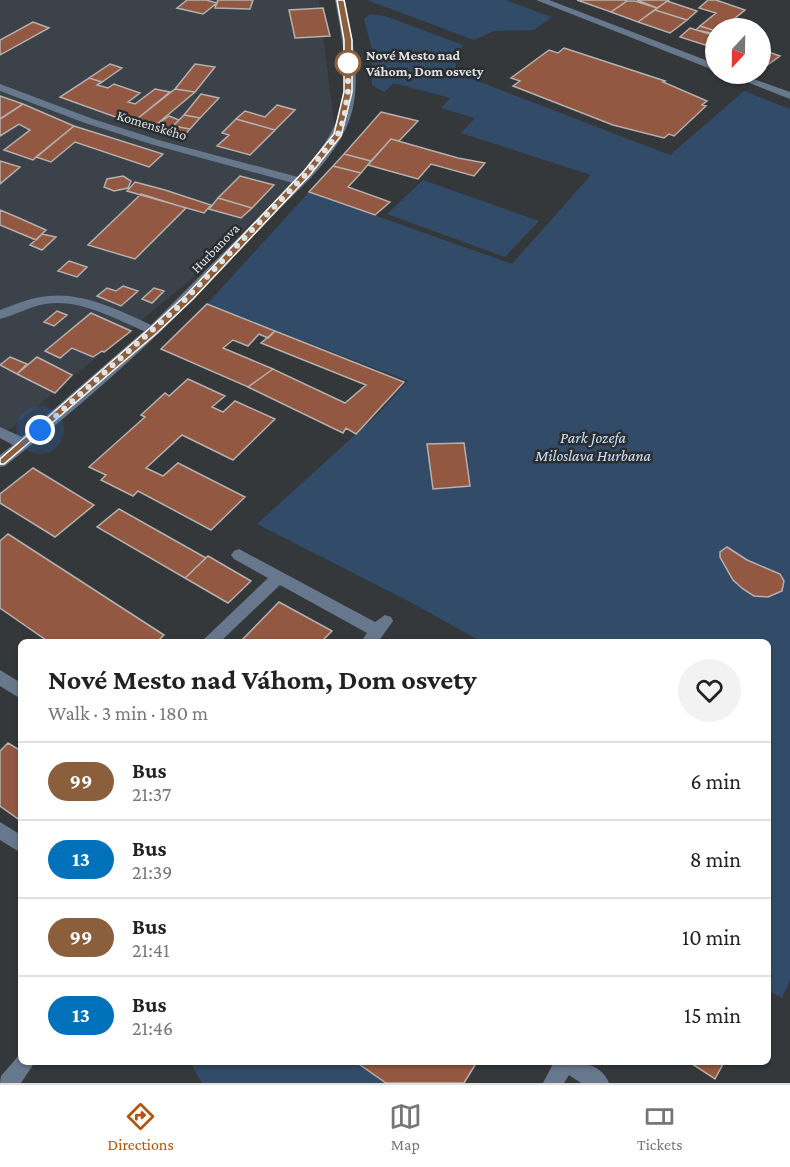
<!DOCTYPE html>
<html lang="en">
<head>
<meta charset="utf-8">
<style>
  :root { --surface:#fff; --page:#f2f2f2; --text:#222; --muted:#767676; --line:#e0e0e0; --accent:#b45309 }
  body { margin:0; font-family:"Crimson Pro",serif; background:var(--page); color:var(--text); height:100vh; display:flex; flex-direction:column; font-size:22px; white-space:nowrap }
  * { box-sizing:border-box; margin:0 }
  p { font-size:20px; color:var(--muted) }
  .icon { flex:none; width:33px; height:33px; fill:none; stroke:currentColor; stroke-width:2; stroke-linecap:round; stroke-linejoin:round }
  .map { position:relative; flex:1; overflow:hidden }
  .details { position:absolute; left:18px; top:639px; width:753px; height:426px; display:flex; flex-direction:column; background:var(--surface); border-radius:9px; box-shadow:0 2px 4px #0004 }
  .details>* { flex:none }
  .badge { padding:0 12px; border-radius:20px; font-size:21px; line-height:39px }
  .needle { width:39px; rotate:202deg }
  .tools { position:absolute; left:705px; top:18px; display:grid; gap:12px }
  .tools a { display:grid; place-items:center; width:66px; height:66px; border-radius:50%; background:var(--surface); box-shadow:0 2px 4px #0004; font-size:30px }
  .you { position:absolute; width:30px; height:30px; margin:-15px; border:4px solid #fff; border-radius:50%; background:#1a73e8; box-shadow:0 0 0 9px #1a73e833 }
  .map>.badge { position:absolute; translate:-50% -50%; box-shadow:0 0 0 3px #fff }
  .round { display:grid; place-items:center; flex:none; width:63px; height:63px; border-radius:32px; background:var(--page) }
  .overview { display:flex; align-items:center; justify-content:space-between; height:102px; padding:0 30px }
  h1 { font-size:28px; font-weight:700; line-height:45px }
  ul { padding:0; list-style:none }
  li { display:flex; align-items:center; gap:18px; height:78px; padding:0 30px; border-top:2px solid var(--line) }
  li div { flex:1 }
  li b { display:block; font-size:22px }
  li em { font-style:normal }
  li .badge { min-width:66px; font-weight:700; text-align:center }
  .menu { display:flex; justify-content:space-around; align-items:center; height:84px; border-top:2px solid var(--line); background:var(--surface); font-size:16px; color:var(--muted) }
  .menu a { display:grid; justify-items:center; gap:3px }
  .menu .current { color:var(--accent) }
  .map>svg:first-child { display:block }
  .built { fill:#3b424a }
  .green { fill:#324b69 }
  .building { fill:#925841; stroke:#b6b0ae; stroke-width:1.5 }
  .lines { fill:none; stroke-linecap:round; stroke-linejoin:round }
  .minor { fill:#67788d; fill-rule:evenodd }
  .line { fill:#8b5e3c; stroke:#fff; stroke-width:1.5 }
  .walk { stroke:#e0e2e4; stroke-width:6; stroke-dasharray:0 10.8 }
  .stop-dot { fill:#fff; stroke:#8b5e3c; stroke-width:3 }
  .labels { text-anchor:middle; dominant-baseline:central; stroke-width:5; stroke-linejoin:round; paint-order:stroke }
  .far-stop-label { font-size:14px; font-weight:bold; fill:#e0e2e4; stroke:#2b2e31; text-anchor:start }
  .far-street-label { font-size:14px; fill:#e0e2e4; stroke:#2b2e31 }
  .park-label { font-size:16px; font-style:italic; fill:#cae1fd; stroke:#2b2e31 }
</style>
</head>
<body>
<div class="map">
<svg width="790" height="1083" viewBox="0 0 790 1083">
  <rect width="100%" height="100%" fill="#35383b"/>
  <path class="built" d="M0,0H319L335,131L307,171L195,276L0,437Z"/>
  <path class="green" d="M367,0H505L552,17L534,30L494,31L474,40Z
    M370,14L385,16L463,45L455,60L457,73L670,155L744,91L790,109V980L782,998L768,990V642H482L416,605L257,524L379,413L408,381L207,304L309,192L512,264L591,175L461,133L475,118L441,108L450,98L394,83L384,92L372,85V50L364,19Z
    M423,180L539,221L505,257L387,214Z
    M190,1062H356L385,1083H202Z"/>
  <path class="building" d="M187,0H206L217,3L203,14L177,8Z
    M218,0H253L250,9L215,8Z
    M577,0H624L627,1L611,12Z
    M637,0H669L657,8Z
    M708,0H716L745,10L723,28H716V31L700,26L716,13L699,8Z
    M627,1H635L657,8L638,22L611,12Z
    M667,1L697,11L687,20L655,10Z
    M323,8L330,36L295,38L289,10Z
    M655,10L687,20L670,33L638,22Z
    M33,22L49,28L0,55V40Z
    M700,26L716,31V34L696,30Z
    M690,28L716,36V37L705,45L680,37Z
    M564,48L665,81L663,82L707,101L702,105L706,106L674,136L669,134L664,138L613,125L513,86L520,81L511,78L549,50L558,53Z
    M760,49L780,56L766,66L760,64Z
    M110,64L122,68L102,82L89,78Z
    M195,64L215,67L195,92L175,89Z
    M89,78L102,82L97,85L108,88L114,84L140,93L128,102L135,104L155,89L170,92L132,123L60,97Z
    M175,89L195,92L151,129L132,123Z
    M201,94L219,98L200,118L184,115Z
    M0,96L23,104L0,119Z
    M23,104L74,126L33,160L4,150L30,130L19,124L0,136V119Z
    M277,105L295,110L275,130L236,119L245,111L265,117Z
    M381,112L418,121L399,141L391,139L371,161L344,154Z
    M184,115L200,118L190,129L173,126Z
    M169,116L179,120L173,126L190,129L181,139L151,129Z
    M236,119L275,130L250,155L217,146L229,135L222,133Z
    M74,126L163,154L149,167L75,142L51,162L36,157Z
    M391,139L458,158L485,163L474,176L431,164L418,179L368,165Z
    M344,154L371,161L361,173L333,166Z
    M0,161L20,167L0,184Z
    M333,166L361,173L348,187L390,202L375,215L309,192Z
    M123,176L131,181L128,188L114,191L104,187L107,179Z
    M240,176L274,185L252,208L218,198Z
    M135,182L165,190L211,205L204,213L127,191Z
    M141,194L186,208L135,259L88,245Z
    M218,198L225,200L252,208L241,218L209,209Z
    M0,210L19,218L46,230L36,240L0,225Z
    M42,234L56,237L42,250L30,245Z
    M69,261L87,267L77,277L58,271Z
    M123,286L138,291L121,306L97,296L107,288L116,291Z
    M154,288L164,291L152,303L142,299Z
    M207,304L275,331L268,338L259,334L248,346L233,340L223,348L273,369L248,387L161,349Z
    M57,311L67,315L54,326L44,322Z
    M91,313L131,331L104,352L102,351L93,357L72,348L60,358L45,351Z
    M275,331L404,382L356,434L346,428L343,433L248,387L273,369L345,403L366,385L261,343Z
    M10,357L27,364L17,374L0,365Z
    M37,357L72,375L55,393L17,374Z
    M188,379L225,396L212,407L223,412L235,401L275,419L233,460L182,435L146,468L163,476L178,463L245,497L211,530L138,491L133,496L101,480L106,475L89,467L145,417L141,415L165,393L169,396Z
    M464,443L470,486L433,489L427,444Z
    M33,468L94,505L55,537L0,503V494Z
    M119,509L206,558L185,578L97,527Z
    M8,534L164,635L157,642H49L0,608V541Z
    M727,547L747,560L780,574L784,581L782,591L768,597L754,596L743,589L733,580L720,557V552Z
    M208,556L251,581L228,603L185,578Z
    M279,602L332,631L321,642H240Z
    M8,743L21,751V821L0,806V751Z
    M356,1062H472L475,1065L464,1083H386Z
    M689,1062H724L715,1079Z"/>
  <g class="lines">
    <path class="minor" d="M335,0H345C352,38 363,83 349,121C333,163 293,194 263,225C229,261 194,299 159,333C111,379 58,424 5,466L0,467V455L13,445L0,438V427L22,437L144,331C114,318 78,298 45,304C29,307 15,315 0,319V310C16,304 32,297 49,296C83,292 121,311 151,325L293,183L154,145L85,123L0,91V84L93,119L162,141L298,177C355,116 350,78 335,0Z
      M536,0H549L716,64V71Z
      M726,74H739L790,92V99Z
      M239,549L375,622L385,615L391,617L393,621L378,642H361L367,633L280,585L220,642H201L268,578L234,559L231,555L234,551Z
      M0,670L21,683V699L0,686Z
      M0,822L21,835V853L0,840Z
      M21,1053V1062H35L21,1083H0L1,1076Z
      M554,1062C574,1062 600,1060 609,1083H581L569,1075L564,1083H543Z"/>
  </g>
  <path class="line" d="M337,0H344L352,40V92L341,136L310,175L193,299L157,333L4,464H0V459L150,328L186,295L304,171L334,134L344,92V40Z"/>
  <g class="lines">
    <path class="walk" d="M40,430L177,308L307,173L338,134L344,119L348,92V63"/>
  </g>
  <circle class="stop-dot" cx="348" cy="63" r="12"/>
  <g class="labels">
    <g class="far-stop-label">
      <text x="366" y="55">Nové Mesto nad<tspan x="366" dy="16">Váhom, Dom osvety</tspan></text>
    </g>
    <g class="far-street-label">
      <text transform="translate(152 125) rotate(17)">Komenského</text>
      <text transform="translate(215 248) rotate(-46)">Hurbanova</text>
    </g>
    <g class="park-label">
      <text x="593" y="437">Park Jozefa<tspan x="593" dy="18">Miloslava Hurbana</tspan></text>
    </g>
  </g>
</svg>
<div class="tools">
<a><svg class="needle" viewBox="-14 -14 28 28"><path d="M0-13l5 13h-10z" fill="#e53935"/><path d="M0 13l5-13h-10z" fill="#767676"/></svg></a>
</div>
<div class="you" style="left:40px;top:430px"></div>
<section class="details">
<div class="overview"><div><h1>Nové Mesto nad Váhom, Dom osvety</h1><p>Walk · 3 min · 180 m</p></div><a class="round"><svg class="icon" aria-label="heart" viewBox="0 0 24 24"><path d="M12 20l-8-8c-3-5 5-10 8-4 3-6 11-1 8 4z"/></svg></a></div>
<ul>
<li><span class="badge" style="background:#8b5e3c;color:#fff">99</span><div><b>Bus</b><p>21:37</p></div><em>6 min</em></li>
<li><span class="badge" style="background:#0072bc;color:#fff">13</span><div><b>Bus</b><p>21:39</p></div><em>8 min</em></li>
<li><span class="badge" style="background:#8b5e3c;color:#fff">99</span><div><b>Bus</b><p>21:41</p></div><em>10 min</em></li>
<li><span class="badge" style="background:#0072bc;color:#fff">13</span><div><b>Bus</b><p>21:46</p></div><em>15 min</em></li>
</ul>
</section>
</div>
<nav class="menu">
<a class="current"><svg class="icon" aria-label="directions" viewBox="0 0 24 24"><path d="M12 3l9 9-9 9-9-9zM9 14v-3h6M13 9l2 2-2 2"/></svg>Directions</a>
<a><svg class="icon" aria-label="map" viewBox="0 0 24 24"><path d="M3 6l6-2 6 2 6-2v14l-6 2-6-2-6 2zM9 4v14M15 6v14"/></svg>Map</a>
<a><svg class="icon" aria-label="tickets" viewBox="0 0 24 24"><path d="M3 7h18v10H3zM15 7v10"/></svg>Tickets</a>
</nav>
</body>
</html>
